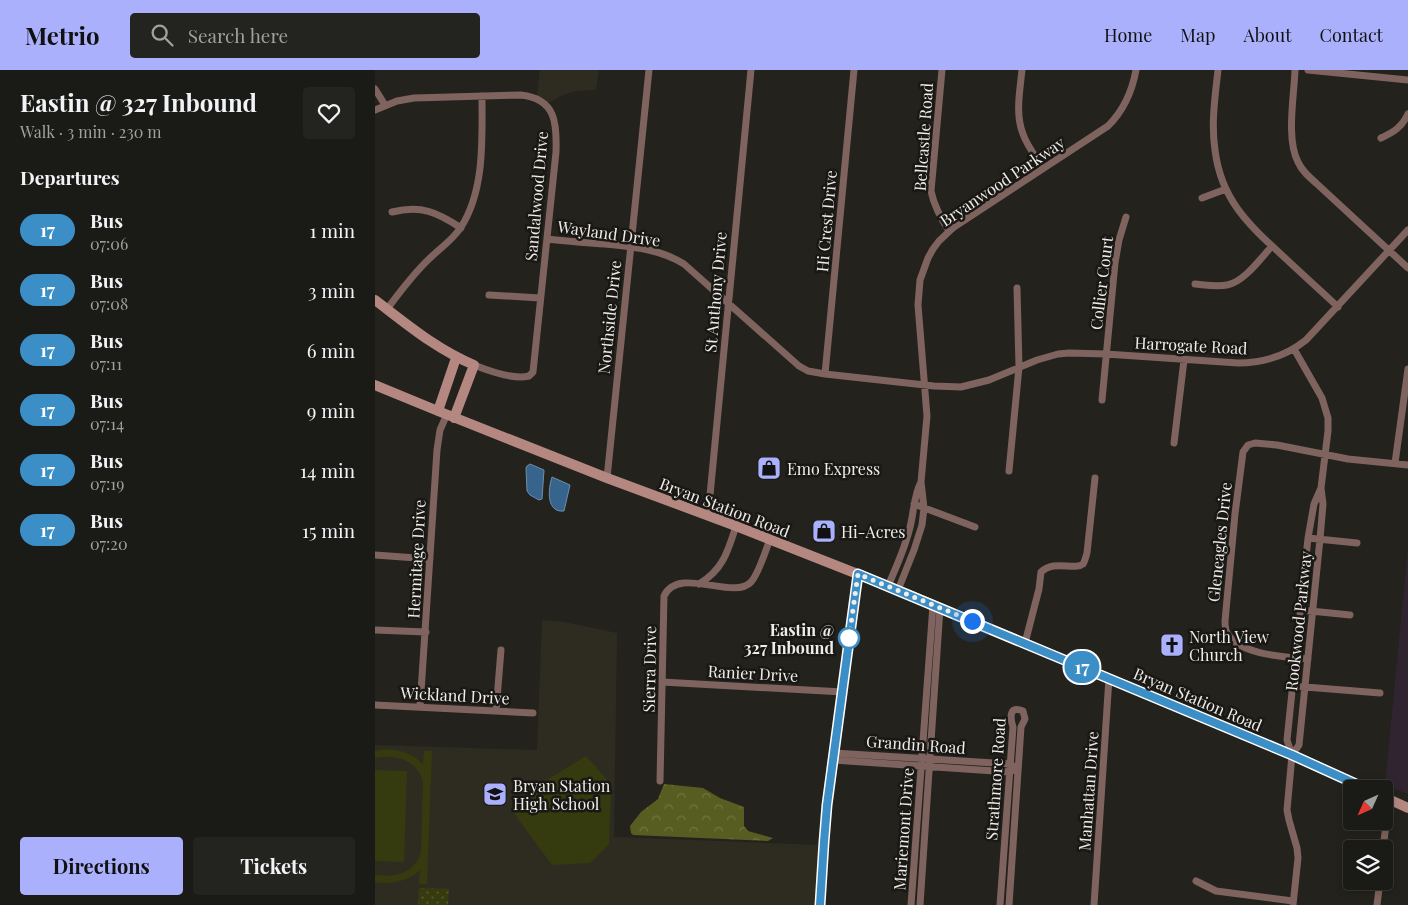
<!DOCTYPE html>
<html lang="en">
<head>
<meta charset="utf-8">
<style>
  :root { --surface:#1a1a16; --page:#23231f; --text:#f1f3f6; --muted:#9fa1a1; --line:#383835; --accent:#aab0fb }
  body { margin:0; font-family:"Playfair Display",serif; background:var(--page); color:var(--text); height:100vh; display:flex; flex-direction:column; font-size:19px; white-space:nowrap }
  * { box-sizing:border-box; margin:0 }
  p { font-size:16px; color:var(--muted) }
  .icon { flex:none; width:28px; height:28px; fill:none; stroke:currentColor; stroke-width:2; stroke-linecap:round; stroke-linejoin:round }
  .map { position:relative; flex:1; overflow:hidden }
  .details { display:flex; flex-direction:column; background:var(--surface); width:375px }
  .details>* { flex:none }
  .badge { padding:0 10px; border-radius:16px; font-size:18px; line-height:32px }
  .needle { width:32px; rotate:225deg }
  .fabs { position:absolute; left:968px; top:710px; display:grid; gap:10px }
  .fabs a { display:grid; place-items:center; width:50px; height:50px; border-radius:5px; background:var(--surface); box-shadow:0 2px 8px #0003,0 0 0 1px var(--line); font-size:25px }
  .you { position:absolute; width:25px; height:25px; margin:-12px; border:4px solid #fff; border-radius:50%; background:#1a73e8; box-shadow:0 0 0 8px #1a73e833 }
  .map>.badge { position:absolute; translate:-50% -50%; box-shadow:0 0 0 2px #fff }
  h2 { padding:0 20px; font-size:19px; line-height:45px }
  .round { display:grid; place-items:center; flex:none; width:52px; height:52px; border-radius:5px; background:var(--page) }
  .overview { display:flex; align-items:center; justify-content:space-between; height:85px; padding:0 20px }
  h1 { font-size:24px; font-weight:700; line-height:38px }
  .cta { display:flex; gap:10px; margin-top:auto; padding:10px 20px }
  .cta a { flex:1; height:58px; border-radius:5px; background:var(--accent); color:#111; font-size:20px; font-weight:700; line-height:58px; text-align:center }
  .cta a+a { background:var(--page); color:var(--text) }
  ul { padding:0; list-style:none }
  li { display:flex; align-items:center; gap:15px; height:60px; padding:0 20px }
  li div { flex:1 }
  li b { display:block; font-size:19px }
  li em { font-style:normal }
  li .badge { min-width:55px; font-weight:700; text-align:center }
  header { display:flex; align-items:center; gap:30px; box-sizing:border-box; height:70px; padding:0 25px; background:var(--accent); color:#111 }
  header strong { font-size:24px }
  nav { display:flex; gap:28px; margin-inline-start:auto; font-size:18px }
  .search { width:350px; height:45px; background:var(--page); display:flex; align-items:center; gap:12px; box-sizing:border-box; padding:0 18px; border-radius:5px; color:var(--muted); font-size:19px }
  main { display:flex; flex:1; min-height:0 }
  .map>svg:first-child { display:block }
  .commercial { fill:#302431 }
  .built { fill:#2e2c21 }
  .forest { fill:url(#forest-crowns) }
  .park { fill:url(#park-dots) }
  .pitch { fill:#363a0f }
  .water { fill:#37648c; stroke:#6e8da8 }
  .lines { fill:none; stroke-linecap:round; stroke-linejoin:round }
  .street { stroke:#7f635e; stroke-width:7 }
  .secondary { stroke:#b48881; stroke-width:10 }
  .line-casing { stroke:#fff; stroke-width:11 }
  .line { stroke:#3c8fc6; stroke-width:8 }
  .walk { stroke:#eeedea; stroke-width:5; stroke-dasharray:0 9 }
  .stop-dot { fill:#fff; stroke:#3c8fc6; stroke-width:2.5 }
  .labels { text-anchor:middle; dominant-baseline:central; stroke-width:5; stroke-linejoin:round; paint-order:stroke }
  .street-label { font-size:16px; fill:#eeedea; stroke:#191814 }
  .poi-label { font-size:16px; fill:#eeedea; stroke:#191814; text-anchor:start }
  .stop-label { font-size:16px; font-weight:bold; fill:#eeedea; stroke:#191814; text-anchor:end }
</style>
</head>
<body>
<header>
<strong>Metrio</strong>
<div class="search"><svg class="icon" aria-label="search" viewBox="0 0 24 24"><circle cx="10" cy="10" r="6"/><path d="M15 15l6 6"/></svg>Search here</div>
<nav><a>Home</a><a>Map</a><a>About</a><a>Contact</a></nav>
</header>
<main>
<section class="details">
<div class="overview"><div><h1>Eastin @ 327 Inbound</h1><p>Walk · 3 min · 230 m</p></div><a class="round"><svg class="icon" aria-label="heart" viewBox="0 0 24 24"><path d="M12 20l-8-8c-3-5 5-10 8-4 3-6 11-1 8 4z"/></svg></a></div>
<h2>Departures</h2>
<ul>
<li><span class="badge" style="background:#3c8fc6;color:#fff">17</span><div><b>Bus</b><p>07:06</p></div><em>1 min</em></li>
<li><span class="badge" style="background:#3c8fc6;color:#fff">17</span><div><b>Bus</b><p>07:08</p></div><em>3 min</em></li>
<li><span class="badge" style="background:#3c8fc6;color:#fff">17</span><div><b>Bus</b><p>07:11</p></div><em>6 min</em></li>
<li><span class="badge" style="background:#3c8fc6;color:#fff">17</span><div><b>Bus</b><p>07:14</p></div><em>9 min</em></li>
<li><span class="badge" style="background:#3c8fc6;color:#fff">17</span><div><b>Bus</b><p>07:19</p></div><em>14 min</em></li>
<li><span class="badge" style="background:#3c8fc6;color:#fff">17</span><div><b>Bus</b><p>07:20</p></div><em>15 min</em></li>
</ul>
<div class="cta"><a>Directions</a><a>Tickets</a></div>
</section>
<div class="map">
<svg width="1033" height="835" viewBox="0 0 1033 835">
  <defs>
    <pattern id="forest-crowns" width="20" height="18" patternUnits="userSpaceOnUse" patternTransform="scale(1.25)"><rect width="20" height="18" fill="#575d21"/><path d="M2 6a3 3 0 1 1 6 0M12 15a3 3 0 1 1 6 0" fill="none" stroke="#6f7541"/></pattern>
    <pattern id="park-dots" width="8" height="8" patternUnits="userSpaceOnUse" patternTransform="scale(1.25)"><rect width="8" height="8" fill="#363a0f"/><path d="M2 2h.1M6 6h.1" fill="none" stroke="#535732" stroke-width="1.8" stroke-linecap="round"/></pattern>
  </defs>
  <rect width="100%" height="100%" fill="#23221d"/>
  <path class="commercial" d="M1033,478V724L1010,715Z"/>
  <path class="built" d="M165,0H224L221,20L201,21L186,26L173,33L166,27L162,26Z
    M167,550L189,552L242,563L239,767L444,775L441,835H0V675L162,680Z"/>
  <path class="forest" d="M289,714L328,718L345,728L369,737V756L373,761L398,768L393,771L258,765L256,763L255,756L266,742L283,729Z"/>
  <path class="park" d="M44,818L74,819L73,835H43Z"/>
  <path class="pitch" d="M12,679C26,680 38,684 48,694L49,681H57L52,814H44L45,800C33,811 16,815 0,812V805C19,808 42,803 46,781L48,713C44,690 20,684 0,688V681Z
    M211,686L236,714L234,774L215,793L177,795L138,742L139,730Z
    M0,700L32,701L29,792L0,791Z"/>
  <path class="water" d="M155,394L169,400L167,429L164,430L155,425L152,421L151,398L152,396Z
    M177,407L195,415L189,441C171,443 173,419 177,407Z"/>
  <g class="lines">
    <path class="street" d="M567,0L556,121C559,136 566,148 574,161
      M647,0C645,20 640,44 648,64C652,76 661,87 668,98
      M843,0C840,27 836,54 840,80C846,130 874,155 909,187C927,204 945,220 963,237
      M920,0C919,27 911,69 923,92C927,101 934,107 941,113L1033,198
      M933,0L1033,10
      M0,19L10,35
      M0,40L22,31L39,28L146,25C181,29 182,53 181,82L158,302L154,306C139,310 114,301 99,295
      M1006,68C1019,62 1027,57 1033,44
      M827,128L851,119
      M17,142C46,135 62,142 86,158
      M172,169C191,171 211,173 230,174C258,177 285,179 309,194L424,296L433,301L450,304L559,316L586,317L614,310L662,290L683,284L694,283L731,284L863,293C888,293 911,286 931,270L1033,160
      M820,214C831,215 842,217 852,215C869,212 886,188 897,176
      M114,225L165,228
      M12,239C25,222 38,204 54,189C65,178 78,170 86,157C110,120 107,68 107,26
      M450,304L479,0
      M727,330L740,193L744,170L751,147
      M799,373L809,290
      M1020,393L1033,299
      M634,401L644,297L642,218
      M232,408L274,0
      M539,434L600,457
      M333,446L376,0
      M933,468L982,473
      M0,485L55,489
      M324,514C348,500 353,481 361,456
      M513,516C521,498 529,480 534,461C539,445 538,427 546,412
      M523,520L539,480L547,455L549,438L546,412L552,346L543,235L545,210L553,188L558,179L564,171L579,157L733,56C749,40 757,22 761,0
      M926,540L975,545
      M0,560L51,562
      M650,573L664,519L666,502C679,489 699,501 708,494C710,491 711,486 712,483L720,408
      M933,589C911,587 864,585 852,563C850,559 850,555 850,551L860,444L868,382L873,375L880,373L902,375L973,389L1033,395
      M287,612L468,622
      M918,616L1005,623
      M0,635L158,643
      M45,637L62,380L65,360L72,344
      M121,641L126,580
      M459,683L635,694L638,696
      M917,685L924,675L945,469L948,434L946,418L953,361V348L947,328L919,279
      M458,690L634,702L637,701
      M285,711L289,526C304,495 358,531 376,512C383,505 391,480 395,469
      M1008,779L1014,730
      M821,811L841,821L918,831
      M445,835L452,735L483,504
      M536,835L558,535
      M545,835L565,538
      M625,835L638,657C635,648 634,635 648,641L650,649L646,657L634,835
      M719,835L734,608
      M918,835L923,788L922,778L914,750L912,740L917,685L912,670L933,468L939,434L946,418
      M1002,835L1005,811"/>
    <path class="secondary" d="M0,230C33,255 61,279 99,295L79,348
      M0,315L63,341L232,408L361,456L513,516L917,685L992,719
      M63,341L81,288
      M1009,727L1033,738"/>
  </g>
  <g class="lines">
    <g class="line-casing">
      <path id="line" d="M445,835L449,772L452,735L483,504L917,685L992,719"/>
    </g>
    <use href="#line" class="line"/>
    <path class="walk" d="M474,568L483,504L597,551"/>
  </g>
  <defs>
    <g id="shop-square" transform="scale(1.25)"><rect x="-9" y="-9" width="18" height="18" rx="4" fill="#aab0fb" stroke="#191814"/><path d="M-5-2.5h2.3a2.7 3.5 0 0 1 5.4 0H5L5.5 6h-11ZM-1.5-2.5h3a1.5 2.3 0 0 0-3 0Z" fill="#111"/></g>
    <g id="church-square" transform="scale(1.25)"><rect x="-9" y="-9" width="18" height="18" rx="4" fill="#aab0fb" stroke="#191814"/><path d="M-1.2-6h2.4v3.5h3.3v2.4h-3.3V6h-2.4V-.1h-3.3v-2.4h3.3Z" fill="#111"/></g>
    <g id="school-square" transform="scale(1.25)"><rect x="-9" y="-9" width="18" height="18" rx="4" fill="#aab0fb" stroke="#191814"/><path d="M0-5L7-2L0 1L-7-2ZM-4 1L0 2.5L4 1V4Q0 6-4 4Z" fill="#111"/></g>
  </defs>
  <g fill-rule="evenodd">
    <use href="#shop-square" x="394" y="398"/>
    <use href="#shop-square" x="449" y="461"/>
    <use href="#church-square" x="797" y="575"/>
    <use href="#school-square" x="120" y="724"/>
  </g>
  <circle class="stop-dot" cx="474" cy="568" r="10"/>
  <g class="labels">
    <g class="street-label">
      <text transform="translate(548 67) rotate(-86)">Bellcastle Road</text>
      <text transform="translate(627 111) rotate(-34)">Bryanwood Parkway</text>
      <text transform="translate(161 126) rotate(-85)">Sandalwood Drive</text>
      <text transform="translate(451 151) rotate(-85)">Hi Crest Drive</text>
      <text transform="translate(234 163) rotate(8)">Wayland Drive</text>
      <text transform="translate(726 213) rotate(-83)">Collier Court</text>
      <text transform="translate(340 222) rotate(-85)">St Anthony Drive</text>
      <text transform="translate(234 247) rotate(-84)">Northside Drive</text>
      <text transform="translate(816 275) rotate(3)">Harrogate Road</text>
      <text transform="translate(350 437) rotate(21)">Bryan Station Road</text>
      <text transform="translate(844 472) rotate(-84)">Gleneagles Drive</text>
      <text transform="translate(41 489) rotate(-87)">Hermitage Drive</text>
      <text transform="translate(923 551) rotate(-84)">Rookwood Parkway</text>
      <text transform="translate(274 599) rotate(-89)">Sierra Drive</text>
      <text transform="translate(378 603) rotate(3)">Ranier Drive</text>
      <text transform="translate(80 625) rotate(3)">Wickland Drive</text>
      <text transform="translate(823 629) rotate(23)">Bryan Station Road</text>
      <text transform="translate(541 674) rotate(4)">Grandin Road</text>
      <text transform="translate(620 709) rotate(-86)">Strathmore Road</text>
      <text transform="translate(713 721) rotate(-86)">Manhattan Drive</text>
      <text transform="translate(528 759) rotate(-86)">Mariemont Drive</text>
    </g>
    <g class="poi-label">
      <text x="412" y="398">Emo Express</text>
      <text x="466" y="461">Hi-Acres</text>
      <text x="814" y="566">North View<tspan x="814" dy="18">Church</tspan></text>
      <text x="138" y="715">Bryan Station<tspan x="138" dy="18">High School</tspan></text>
    </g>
    <g class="stop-label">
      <text x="459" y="559">Eastin @<tspan x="459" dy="18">327 Inbound</tspan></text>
    </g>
  </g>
</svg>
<div class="fabs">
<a><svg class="needle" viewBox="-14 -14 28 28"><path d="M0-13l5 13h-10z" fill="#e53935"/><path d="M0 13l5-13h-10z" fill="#9fa1a1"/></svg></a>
<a><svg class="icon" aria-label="layers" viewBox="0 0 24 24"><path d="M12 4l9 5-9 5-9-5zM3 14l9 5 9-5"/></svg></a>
</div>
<div class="you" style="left:597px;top:551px"></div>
<b class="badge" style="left:707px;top:597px;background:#3c8fc6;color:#fff">17</b>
</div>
</main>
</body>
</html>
